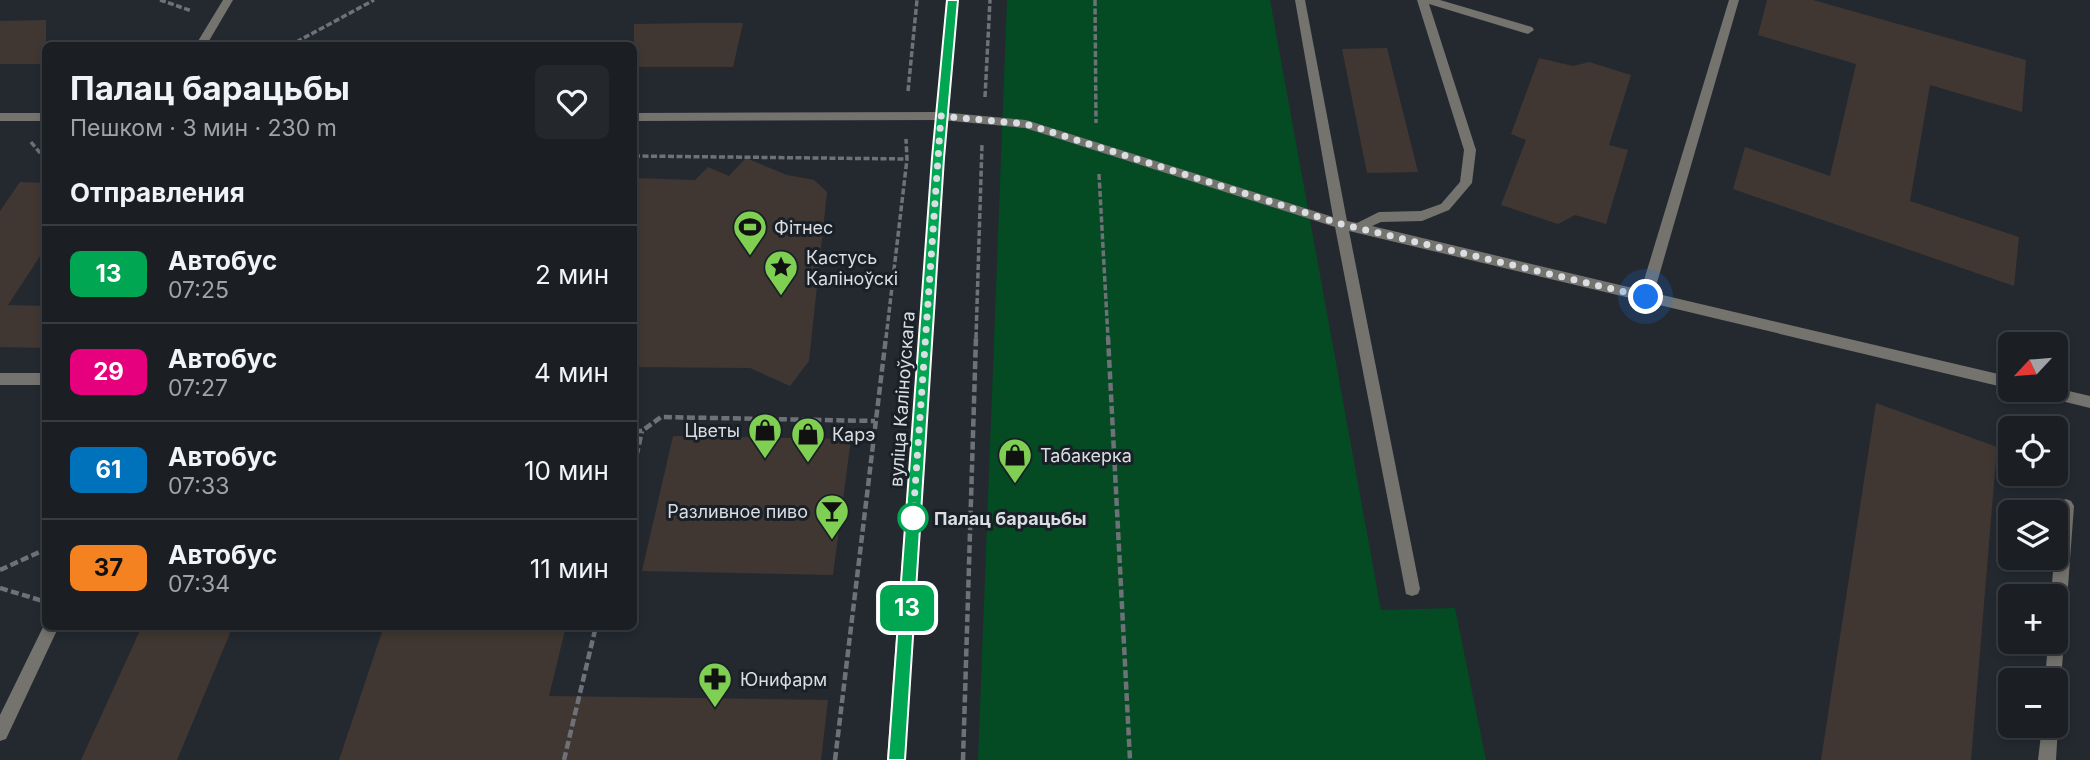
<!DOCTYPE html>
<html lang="ru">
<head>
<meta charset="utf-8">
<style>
  :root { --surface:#1b1f24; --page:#24272c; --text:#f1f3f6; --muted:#a0a2a6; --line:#393d41 }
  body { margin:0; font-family:Inter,sans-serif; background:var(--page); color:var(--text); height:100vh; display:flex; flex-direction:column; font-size:26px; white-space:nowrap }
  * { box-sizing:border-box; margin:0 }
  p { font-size:23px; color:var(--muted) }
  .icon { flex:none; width:38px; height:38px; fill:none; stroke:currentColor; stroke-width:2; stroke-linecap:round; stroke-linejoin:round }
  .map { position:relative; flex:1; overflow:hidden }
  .sheet { position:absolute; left:42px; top:42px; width:595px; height:588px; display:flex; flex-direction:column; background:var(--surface); border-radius:10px; box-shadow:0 4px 10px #0003,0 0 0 2px var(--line) }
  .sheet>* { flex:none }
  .badge { padding:0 14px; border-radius:10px; font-size:24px; line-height:46px }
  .needle { width:46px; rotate:244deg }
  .fabs { position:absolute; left:1998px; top:332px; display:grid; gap:14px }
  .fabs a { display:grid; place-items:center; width:70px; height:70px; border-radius:10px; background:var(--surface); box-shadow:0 4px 10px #0003,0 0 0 2px var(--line); font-size:35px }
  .you { position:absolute; width:35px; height:35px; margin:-18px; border:5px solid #fff; border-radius:50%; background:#1a73e8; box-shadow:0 0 0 10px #1a73e833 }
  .map>.badge { position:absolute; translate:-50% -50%; box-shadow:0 0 0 4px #fff }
  h2 { padding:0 28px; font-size:26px; line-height:63px }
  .round { display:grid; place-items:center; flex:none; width:74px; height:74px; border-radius:10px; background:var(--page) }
  .summary { display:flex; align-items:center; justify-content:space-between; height:119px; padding:0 28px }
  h1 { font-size:33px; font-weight:700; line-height:52px }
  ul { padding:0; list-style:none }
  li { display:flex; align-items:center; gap:21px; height:98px; padding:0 28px; border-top:2px solid var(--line) }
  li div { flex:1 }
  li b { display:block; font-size:26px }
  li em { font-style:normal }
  li .badge { min-width:77px; font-weight:700; text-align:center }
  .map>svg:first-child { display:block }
  .green { fill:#044a23 }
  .building { fill:#403732 }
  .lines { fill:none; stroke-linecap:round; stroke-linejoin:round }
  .path-far1 { stroke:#6e7278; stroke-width:3.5; stroke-dasharray:6 2.5; stroke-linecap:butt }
  .path { stroke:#6e7278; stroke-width:4.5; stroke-dasharray:8 3.5; stroke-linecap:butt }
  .service { fill:#74736e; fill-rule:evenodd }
  .tertiary { fill:#74736e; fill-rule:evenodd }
  .secondary { fill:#9f9d96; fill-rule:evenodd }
  .line { fill:#00a651; stroke:#fff; stroke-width:2 }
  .walk { stroke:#dadde2; stroke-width:7; stroke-dasharray:0 12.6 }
  .stop-dot { fill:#fff; stroke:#00a651; stroke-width:3.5 }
  .labels { text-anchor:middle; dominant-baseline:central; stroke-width:6; stroke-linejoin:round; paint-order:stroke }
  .poi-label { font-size:18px; fill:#dadde2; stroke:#1a2027; text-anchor:start }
  .street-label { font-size:18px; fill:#dadde2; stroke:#1a2027 }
  .stop-label { font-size:18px; font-weight:bold; fill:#dadde2; stroke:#1a2027; text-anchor:start }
</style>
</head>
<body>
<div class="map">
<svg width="2090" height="760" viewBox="0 0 2090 760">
  <rect width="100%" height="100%" fill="#242930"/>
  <path class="green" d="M1007,0H1270L1381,610L1455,608L1486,760H978Z"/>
  <path class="building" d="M1767,0H1813L2026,60L2022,112L1930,85L1910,201L2019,237L2014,286L1733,189L1745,147L1830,176L1856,64L1758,35Z
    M46,20V64H0V21Z
    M699,23H743L733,67H634V24Z
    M1387,48L1418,172L1367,173L1342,49Z
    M1539,58L1573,66L1589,62L1631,75L1609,145L1628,150L1606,224L1575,215L1558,224L1501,205L1526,140L1511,134Z
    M746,158L787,175L814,180L827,192L809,361L790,386L750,368L634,367V178L695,180L708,167L729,176Z
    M20,182L46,183V247L8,305L46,306V348L0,347V211Z
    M1876,403L1997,447L1971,760H1821Z
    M673,436L851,439L833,575L642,571Z
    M142,626H233L177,760H81Z
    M384,626H566L549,696L828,700L821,760H339Z"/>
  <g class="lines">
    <path class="path-far1" d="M160,0L192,11
      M1095,0L1096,123
      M289,46L374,0
      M908,91L917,0
      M985,97L990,0
      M31,142L46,160
      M634,156L907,159
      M1099,174L1108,338
      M886,338L907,159L906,139
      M976,338L982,144"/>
    <path class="path" d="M1108,337L1130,760
      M634,431H642L661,417L875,421
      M634,467L642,431
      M0,570L46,549
      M0,588L43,601
      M564,760L596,626
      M835,760L886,337
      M963,760L976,337"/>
    <path class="service" d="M223,0H233L206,46H195Z
      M1295,0H1305L1347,221L1357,223L1379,212L1421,211L1441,204L1460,182L1464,150L1417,0H1440L1532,27L1534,30L1528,34L1429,4L1476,150L1472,183L1449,210L1422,221L1381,222L1372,226L1641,290L1729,0H1739L1654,293L2011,377V389L1349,231L1420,589L1418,594L1412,596L1406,594L1335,227L1025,128L941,120L935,116L941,112L1026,120L1333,217Z
      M0,373H46V385H0Z
      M2056,388L2090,396V408L2041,396L2036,394L2034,390H2056Z
      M2066,499L2071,501L2074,506L2061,681L2056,688V681H2045L2048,642H2056V597H2051L2054,558H2056L2058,506L2061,501Z
      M46,621V626H59L6,739L0,741V715Z
      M2056,721L2058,726L2056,760H2038L2042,726H2056Z"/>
    <path class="tertiary" d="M941,112L947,116L941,120L634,121V113Z
      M0,113H46V121H0Z"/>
    <path class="secondary" d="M947,0H957L944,158L905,760H887L932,158Z"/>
  </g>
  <path class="line" d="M947,0H958L944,158L905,760H888L932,158Z"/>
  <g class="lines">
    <path class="walk" d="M913,518L941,116L1026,124L1341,224L1646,297"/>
  </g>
  <defs>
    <g id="stadium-pin" transform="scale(1.75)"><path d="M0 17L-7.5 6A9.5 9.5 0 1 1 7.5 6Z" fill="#7fd052" stroke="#1a2027"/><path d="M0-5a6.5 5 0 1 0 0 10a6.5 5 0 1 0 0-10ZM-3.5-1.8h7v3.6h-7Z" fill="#111"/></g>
    <g id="sight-pin" transform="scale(1.75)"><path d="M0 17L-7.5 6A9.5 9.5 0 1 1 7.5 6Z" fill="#7fd052" stroke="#1a2027"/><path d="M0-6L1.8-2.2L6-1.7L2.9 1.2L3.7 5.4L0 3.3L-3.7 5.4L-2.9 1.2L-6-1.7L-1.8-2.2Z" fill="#111"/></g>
    <g id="shop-pin" transform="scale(1.75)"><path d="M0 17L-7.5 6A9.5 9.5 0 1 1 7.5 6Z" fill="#7fd052" stroke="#1a2027"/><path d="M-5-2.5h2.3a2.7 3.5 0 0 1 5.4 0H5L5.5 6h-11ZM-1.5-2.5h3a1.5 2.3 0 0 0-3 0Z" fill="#111"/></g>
    <g id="bar-pin" transform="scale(1.75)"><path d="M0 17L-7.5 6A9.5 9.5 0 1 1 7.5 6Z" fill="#7fd052" stroke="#1a2027"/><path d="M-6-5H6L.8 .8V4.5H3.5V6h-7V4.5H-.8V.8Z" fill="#111"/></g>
    <g id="pharmacy-pin" transform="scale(1.75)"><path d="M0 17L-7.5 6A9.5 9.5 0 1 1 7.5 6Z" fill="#7fd052" stroke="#1a2027"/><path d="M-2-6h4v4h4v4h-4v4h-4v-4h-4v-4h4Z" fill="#111"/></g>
  </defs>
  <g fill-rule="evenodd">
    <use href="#stadium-pin" x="750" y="227"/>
    <use href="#sight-pin" x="781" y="267"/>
    <use href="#shop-pin" x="765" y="430"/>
    <use href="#shop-pin" x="808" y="434"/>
    <use href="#shop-pin" x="1015" y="455"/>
    <use href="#bar-pin" x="832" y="511"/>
    <use href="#pharmacy-pin" x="715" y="679"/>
  </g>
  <circle class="stop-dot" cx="913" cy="518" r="14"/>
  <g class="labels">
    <g class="poi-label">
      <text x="774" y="227">Фітнес</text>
      <text x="806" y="257">Кастусь<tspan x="806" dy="21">Каліноўскі</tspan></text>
      <text x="740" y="430" text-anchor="end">Цветы</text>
      <text x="832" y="434">Карэ</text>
      <text x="1040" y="455">Табакерка</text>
      <text x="808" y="511" text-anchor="end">Разливное пиво</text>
      <text x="740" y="679">Юнифарм</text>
    </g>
    <g class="street-label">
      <text transform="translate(902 399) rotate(-86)">вуліца Каліноўскага</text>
    </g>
    <g class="stop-label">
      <text x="934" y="518">Палац барацьбы</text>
    </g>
  </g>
</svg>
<div class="fabs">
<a><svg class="needle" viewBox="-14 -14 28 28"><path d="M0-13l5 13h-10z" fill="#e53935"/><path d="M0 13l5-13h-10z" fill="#a0a2a6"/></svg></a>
<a><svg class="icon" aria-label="locate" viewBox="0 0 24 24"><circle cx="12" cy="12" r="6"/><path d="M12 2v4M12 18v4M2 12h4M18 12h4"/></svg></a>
<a><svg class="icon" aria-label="layers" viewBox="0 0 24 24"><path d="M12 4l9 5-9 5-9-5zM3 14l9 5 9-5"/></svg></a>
<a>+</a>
<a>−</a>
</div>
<div class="you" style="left:1646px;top:297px"></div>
<b class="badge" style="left:907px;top:608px;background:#00a651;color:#fff">13</b>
<section class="sheet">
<div class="summary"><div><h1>Палац барацьбы</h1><p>Пешком · 3 мин · 230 m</p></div><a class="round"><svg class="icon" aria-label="heart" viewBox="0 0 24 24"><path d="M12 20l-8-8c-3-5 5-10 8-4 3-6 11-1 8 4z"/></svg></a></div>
<h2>Отправления</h2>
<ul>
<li><span class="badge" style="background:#00a651;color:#fff">13</span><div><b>Автобус</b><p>07:25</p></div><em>2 мин</em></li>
<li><span class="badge" style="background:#e6007e;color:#fff">29</span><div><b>Автобус</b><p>07:27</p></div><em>4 мин</em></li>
<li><span class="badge" style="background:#0072bc;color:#fff">61</span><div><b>Автобус</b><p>07:33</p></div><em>10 мин</em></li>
<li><span class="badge" style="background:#f58220;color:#111">37</span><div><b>Автобус</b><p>07:34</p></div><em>11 мин</em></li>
</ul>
</section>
</div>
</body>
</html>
